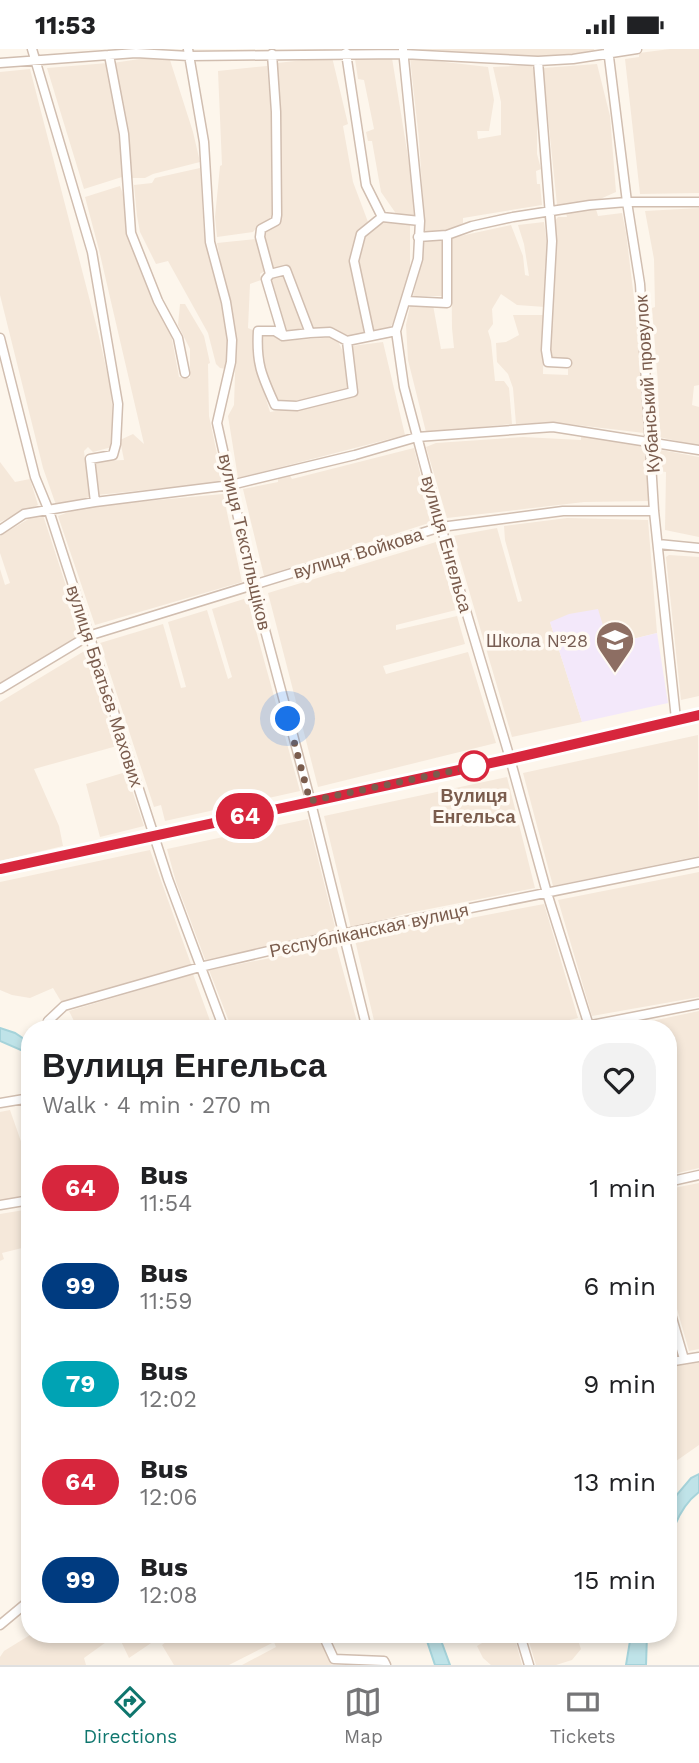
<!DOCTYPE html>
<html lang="en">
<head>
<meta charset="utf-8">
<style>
  :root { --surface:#fff; --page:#f2f2f2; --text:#202124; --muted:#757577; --line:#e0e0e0; --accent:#0f766e }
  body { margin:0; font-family:"Work Sans",sans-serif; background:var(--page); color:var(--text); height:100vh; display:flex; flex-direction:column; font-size:26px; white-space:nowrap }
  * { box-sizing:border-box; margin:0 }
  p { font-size:23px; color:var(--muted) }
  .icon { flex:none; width:38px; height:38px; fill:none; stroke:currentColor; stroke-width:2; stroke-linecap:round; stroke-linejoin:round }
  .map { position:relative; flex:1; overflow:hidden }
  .side { position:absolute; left:21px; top:971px; width:656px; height:623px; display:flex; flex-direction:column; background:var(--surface); border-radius:28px; box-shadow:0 4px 10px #0003 }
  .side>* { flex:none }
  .badge { padding:0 14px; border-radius:23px; font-size:24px; line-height:46px }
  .you { position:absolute; width:35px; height:35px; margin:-18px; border:5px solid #fff; border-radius:50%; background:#1a73e8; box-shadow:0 0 0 10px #1a73e833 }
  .map>.badge { position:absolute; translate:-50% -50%; box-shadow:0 0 0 4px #fff }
  .round { display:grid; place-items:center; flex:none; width:74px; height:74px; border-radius:28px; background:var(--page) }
  .overview { display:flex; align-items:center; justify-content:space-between; height:119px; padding:0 21px }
  h1 { font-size:33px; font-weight:700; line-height:52px }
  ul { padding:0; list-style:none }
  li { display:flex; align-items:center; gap:21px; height:98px; padding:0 21px }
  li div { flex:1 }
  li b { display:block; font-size:26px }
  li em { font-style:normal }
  li .badge { min-width:77px; font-weight:700; text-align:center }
  .status { display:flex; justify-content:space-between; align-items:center; height:49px; padding:0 35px; background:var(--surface); direction:ltr }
  .status svg { height:19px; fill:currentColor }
  .menu { display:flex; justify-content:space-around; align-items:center; height:98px; border-top:2px solid var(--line); background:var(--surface); font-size:19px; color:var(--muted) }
  .menu a { display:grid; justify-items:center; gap:4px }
  .menu .active { color:var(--accent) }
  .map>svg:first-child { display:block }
  .residential { fill:#f5e8da }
  .education { fill:#f3e8fa }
  .water { fill:#bfe3e8; stroke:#a5d3da; stroke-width:2 }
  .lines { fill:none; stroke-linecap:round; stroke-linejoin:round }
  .minor-casing { stroke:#d1beb0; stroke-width:11 }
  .minor { stroke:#fff; stroke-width:8 }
  .line-casing { stroke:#fff; stroke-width:16 }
  .line { stroke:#d7263d; stroke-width:10 }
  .walk { stroke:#7a5c4d; stroke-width:7; stroke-dasharray:0 12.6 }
  .stop-dot { fill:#fff; stroke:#d7263d; stroke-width:3.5 }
  .labels { text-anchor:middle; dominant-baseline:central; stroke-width:7; stroke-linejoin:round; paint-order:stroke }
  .street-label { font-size:18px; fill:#7a5c4d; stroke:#fffaf3 }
  .education-label { font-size:18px; fill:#785e54; stroke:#fffaf3; text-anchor:end }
  .stop-label { font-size:18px; font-weight:bold; fill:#7a5c4d; stroke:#fffaf3 }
</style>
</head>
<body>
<div class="status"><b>11:53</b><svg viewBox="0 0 49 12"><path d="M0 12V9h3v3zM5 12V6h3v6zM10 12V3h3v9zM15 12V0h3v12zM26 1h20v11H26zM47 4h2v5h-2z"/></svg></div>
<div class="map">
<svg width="699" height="1616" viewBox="0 0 699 1616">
  <rect width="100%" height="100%" fill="#fdf6ec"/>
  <path class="residential" d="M413,0H594L595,3L552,8Z
    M670,0H699V144L640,145L625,10L639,8V4Z
    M332,8L348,75L343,77L353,133L368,173L388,170L410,175V220L393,274L389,280L348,288L333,281H311L291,221L287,218L272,220L263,188L265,180L281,173L277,14Z
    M146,9L170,11L193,83L200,113L153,125L145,129H132L127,85L113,14Z
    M392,9L408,108L417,166H397L381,143L372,92H368L366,83L374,80L364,31L358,30L355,10Z
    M410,9L488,18L494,51L489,82H477L478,90L501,86V53L493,18L532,16L534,23L537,52V105L541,120L536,122L537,135H540L542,156L463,169V174L445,183L425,185L419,90Z
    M108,14L124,122L122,128L84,140L47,19Z
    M597,15L610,67L616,143L600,150L557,156L543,19Z
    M267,17L271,65L272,170L259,176L253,183L217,188L215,168L220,117L222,116L218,22Z
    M30,20L98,283L111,341L114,388L112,398L93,403L88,398L84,402L90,448L56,456L43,419L0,246V23Z
    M200,119L204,184L225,265L228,300L226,320L220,319L216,315L208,284L168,212L156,215L140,183L137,167L134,136L152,134L155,129Z
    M120,137L126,154L125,165L131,195L171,285L179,328L190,329V300L178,276L180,255H185L204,287L210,314L208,315L209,367L223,433L97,446L96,415L103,412L124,411L120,391L133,385L144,395L99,201L85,148Z
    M699,159V336L694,337L692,356L699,358V397L659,388L658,334L652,259L655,258L654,210L645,162Z
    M596,160L598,167L622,164L626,184L642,314L644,384L552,373L516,375L513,339L508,325L497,313L496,294L506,293L519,286L513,266H544L543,325L568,326V312L551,309L548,303L549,253H553L555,236L551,235L552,220L555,219L554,173L558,168H567L566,164Z
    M544,173L549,210L545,258L517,256L501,245L492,260L493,275L488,282L491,292L495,332H504L509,339L512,375L426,383L408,311L406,276L410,257L433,256L441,300L454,299L452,279L451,189L511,176L523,207L525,226L529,227L524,195L518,176Z
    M257,190L265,222L260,225L261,231L250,235L248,279L255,282L256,317L270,363L328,353L357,345L352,297L383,293L405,386L238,429L228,367L234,356L236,294L217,194Z
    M443,190L444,247H413L422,211V191Z
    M285,224L305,281L285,285L269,229Z
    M261,285L275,287L284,292L336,288L344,305L349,339L314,349L279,354L263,325L260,310Z
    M581,386L642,396L647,402L650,452L584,453L447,469L426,398L436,394L523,388L581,391Z
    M414,399L432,473L264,527L243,440L278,433V428L289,425L292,430Z
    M661,401L699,408V488L665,481L666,423L659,422V403Z
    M0,413L15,433L30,430L38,456L0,473Z
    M223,445L242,533L95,576L58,467L82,458Z
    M43,466L82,586L0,636V520L5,536L10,534L0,504V487L30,469Z
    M567,469L648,471L657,584L608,596L550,573L582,673L512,688L453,487L497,479L518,553L522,552L505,491L504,477Z
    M436,493L456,561L396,576V581L457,567L465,595L383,617L386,625L468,603L496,694L318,738L268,544Z
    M669,506L699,508V647L681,651L666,508Z
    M247,549L300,742L165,772L161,756L154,758L100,594L163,575L181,639L186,638L168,573L207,561L228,630L232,628L212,560Z
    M86,601L117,697L34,720L59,777L63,797L0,812V653Z
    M698,686L699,807L553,837L523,724Z
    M126,723L144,777L100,788L86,735Z
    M507,728L535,839L409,864L351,879L324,767Z
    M308,770L336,882L206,913L176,833L167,800Z
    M150,801L191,915L62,954L53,939L30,949L12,946L0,941V833Z
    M699,823V948L592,967L558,851Z
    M544,855L578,969L531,980H376L355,891Z
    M336,896L359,980H232L209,921Z
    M193,925L213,980H78L69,962Z
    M699,962V1119L669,1126L668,980H614Z
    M10,1061L24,1101L30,1100V1147L0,1151V1063Z
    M699,1134V1300L689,1302L669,1232V1140Z
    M30,1160V1197L2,1204L4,1210L0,1212V1165Z
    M699,1313V1396L669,1417V1318Z
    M30,1586H116L84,1609L86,1616H0V1608L4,1602Z
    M118,1586H163L129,1609Z
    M175,1586H320L332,1616H242L276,1598L274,1593L229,1616H174L162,1596Z
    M479,1586H514L522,1616H491L483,1609L477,1597L482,1594Z
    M527,1586H576L581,1600L572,1611L556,1616H536Z"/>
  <path class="education" d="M598,560L609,596L657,584L668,654L582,673L550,573L569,565Z"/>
  <path class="water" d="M0,979L15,984L30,994V1005L0,992Z
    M699,1425V1443C683,1455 674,1475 669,1494V1455L691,1429Z
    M425,1586H439L450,1616H435Z
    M631,1586H647L646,1616H626Z"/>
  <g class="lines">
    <g class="minor-casing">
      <path id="minor" d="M32,0L92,203L118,355L116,395L113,406L90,410L95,453
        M188,0L204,93L210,193L226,253L232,291L231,313L217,374L253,536L310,750L367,980
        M403,0L420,172L418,210L396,282L404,338L441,478L509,706L547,844L590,980
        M608,0L627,153L640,235L654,462L676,670
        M346,4L366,136L382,168L361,185L354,212L370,287
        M272,5L276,63L277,166L276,172L261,180L260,188L270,225L266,230L283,287L275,282H258C256,315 262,327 275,356L297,357L353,343L347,292
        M109,6L124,85L131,184L158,252L178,289L185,324
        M538,12L552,192L546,301L548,313L567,314
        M0,14L136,4L189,7L403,5L538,12L573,10L637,0
        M382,168L420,172
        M418,188L447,186L472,177L513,168L590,156L627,153H699
        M270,225L286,221L310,284L330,283L347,292L396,282
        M406,252L447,254V186
        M283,287L310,284
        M0,289L35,428L49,462L168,830L224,980
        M0,481L24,465L95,453L231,436L355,406L417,388L553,378L699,401
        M658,495L699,499
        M0,640L88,587L441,478L563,462H654
        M0,820L510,710L699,666
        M48,972L64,957L200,918L342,885L699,813
        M571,980L699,955
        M0,1054L24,1050L30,1060
        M668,1133L699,1126
        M0,1156L30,1151
        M668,1255L684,1310
        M668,1313L699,1308
        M0,1576L30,1551
        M323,1586L334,1610L384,1612L386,1616
        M520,1586L529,1616"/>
    </g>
    <use href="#minor" class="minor"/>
  </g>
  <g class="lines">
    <g class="line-casing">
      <path id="line" d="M0,820L510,710L699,666"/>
    </g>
    <use href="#line" class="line"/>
    <path class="walk" d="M288,670L310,752L485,715L474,717"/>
  </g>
  <defs>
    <g id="school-pin" transform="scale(2.0125)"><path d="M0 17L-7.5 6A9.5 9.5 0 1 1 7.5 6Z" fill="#8d6e63" stroke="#fffaf3"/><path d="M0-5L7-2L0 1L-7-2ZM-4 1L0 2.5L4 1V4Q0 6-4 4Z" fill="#fff"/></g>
  </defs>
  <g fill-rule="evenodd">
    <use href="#school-pin" x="615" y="591"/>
  </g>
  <circle class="stop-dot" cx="474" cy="717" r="14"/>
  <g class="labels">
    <g class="street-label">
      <text transform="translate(647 335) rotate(-94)">Кубанський провулок</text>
      <text transform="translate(245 493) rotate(77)">вулиця Тєкстільщіков</text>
      <text transform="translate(447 495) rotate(74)">вулиця Енгельса</text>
      <text transform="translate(358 504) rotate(-17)">вулиця Войкова</text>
      <text transform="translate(105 637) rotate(72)">вулиця Братьєв Махових</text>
      <text transform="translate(369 881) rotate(-12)">Рєспубліканская вулиця</text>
    </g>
    <g class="education-label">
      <text x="588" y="591">Школа №28</text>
    </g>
    <g class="stop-label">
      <text x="474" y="746">Вулиця<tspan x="474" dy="21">Енгельса</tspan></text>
    </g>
  </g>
</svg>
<div class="you" style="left:288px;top:670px"></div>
<b class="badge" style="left:245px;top:767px;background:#d7263d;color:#fff">64</b>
<section class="side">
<div class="overview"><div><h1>Вулиця Енгельса</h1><p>Walk · 4 min · 270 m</p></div><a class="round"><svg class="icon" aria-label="heart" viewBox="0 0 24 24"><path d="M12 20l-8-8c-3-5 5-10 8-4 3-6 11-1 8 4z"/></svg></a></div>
<ul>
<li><span class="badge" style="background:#d7263d;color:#fff">64</span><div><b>Bus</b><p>11:54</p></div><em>1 min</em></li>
<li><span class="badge" style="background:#003b80;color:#fff">99</span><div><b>Bus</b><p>11:59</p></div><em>6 min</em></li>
<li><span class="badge" style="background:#00a3b4;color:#fff">79</span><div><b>Bus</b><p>12:02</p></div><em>9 min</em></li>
<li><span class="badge" style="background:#d7263d;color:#fff">64</span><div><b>Bus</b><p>12:06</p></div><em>13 min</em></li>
<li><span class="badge" style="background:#003b80;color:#fff">99</span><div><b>Bus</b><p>12:08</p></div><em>15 min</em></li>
</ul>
</section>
</div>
<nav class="menu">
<a class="active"><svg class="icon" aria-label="directions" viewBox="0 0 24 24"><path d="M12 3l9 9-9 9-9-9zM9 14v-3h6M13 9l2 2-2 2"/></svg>Directions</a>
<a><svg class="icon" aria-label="map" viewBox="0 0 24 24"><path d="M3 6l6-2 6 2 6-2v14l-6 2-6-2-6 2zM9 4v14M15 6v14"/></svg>Map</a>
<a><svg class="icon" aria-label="tickets" viewBox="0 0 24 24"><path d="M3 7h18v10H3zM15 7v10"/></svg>Tickets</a>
</nav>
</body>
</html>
